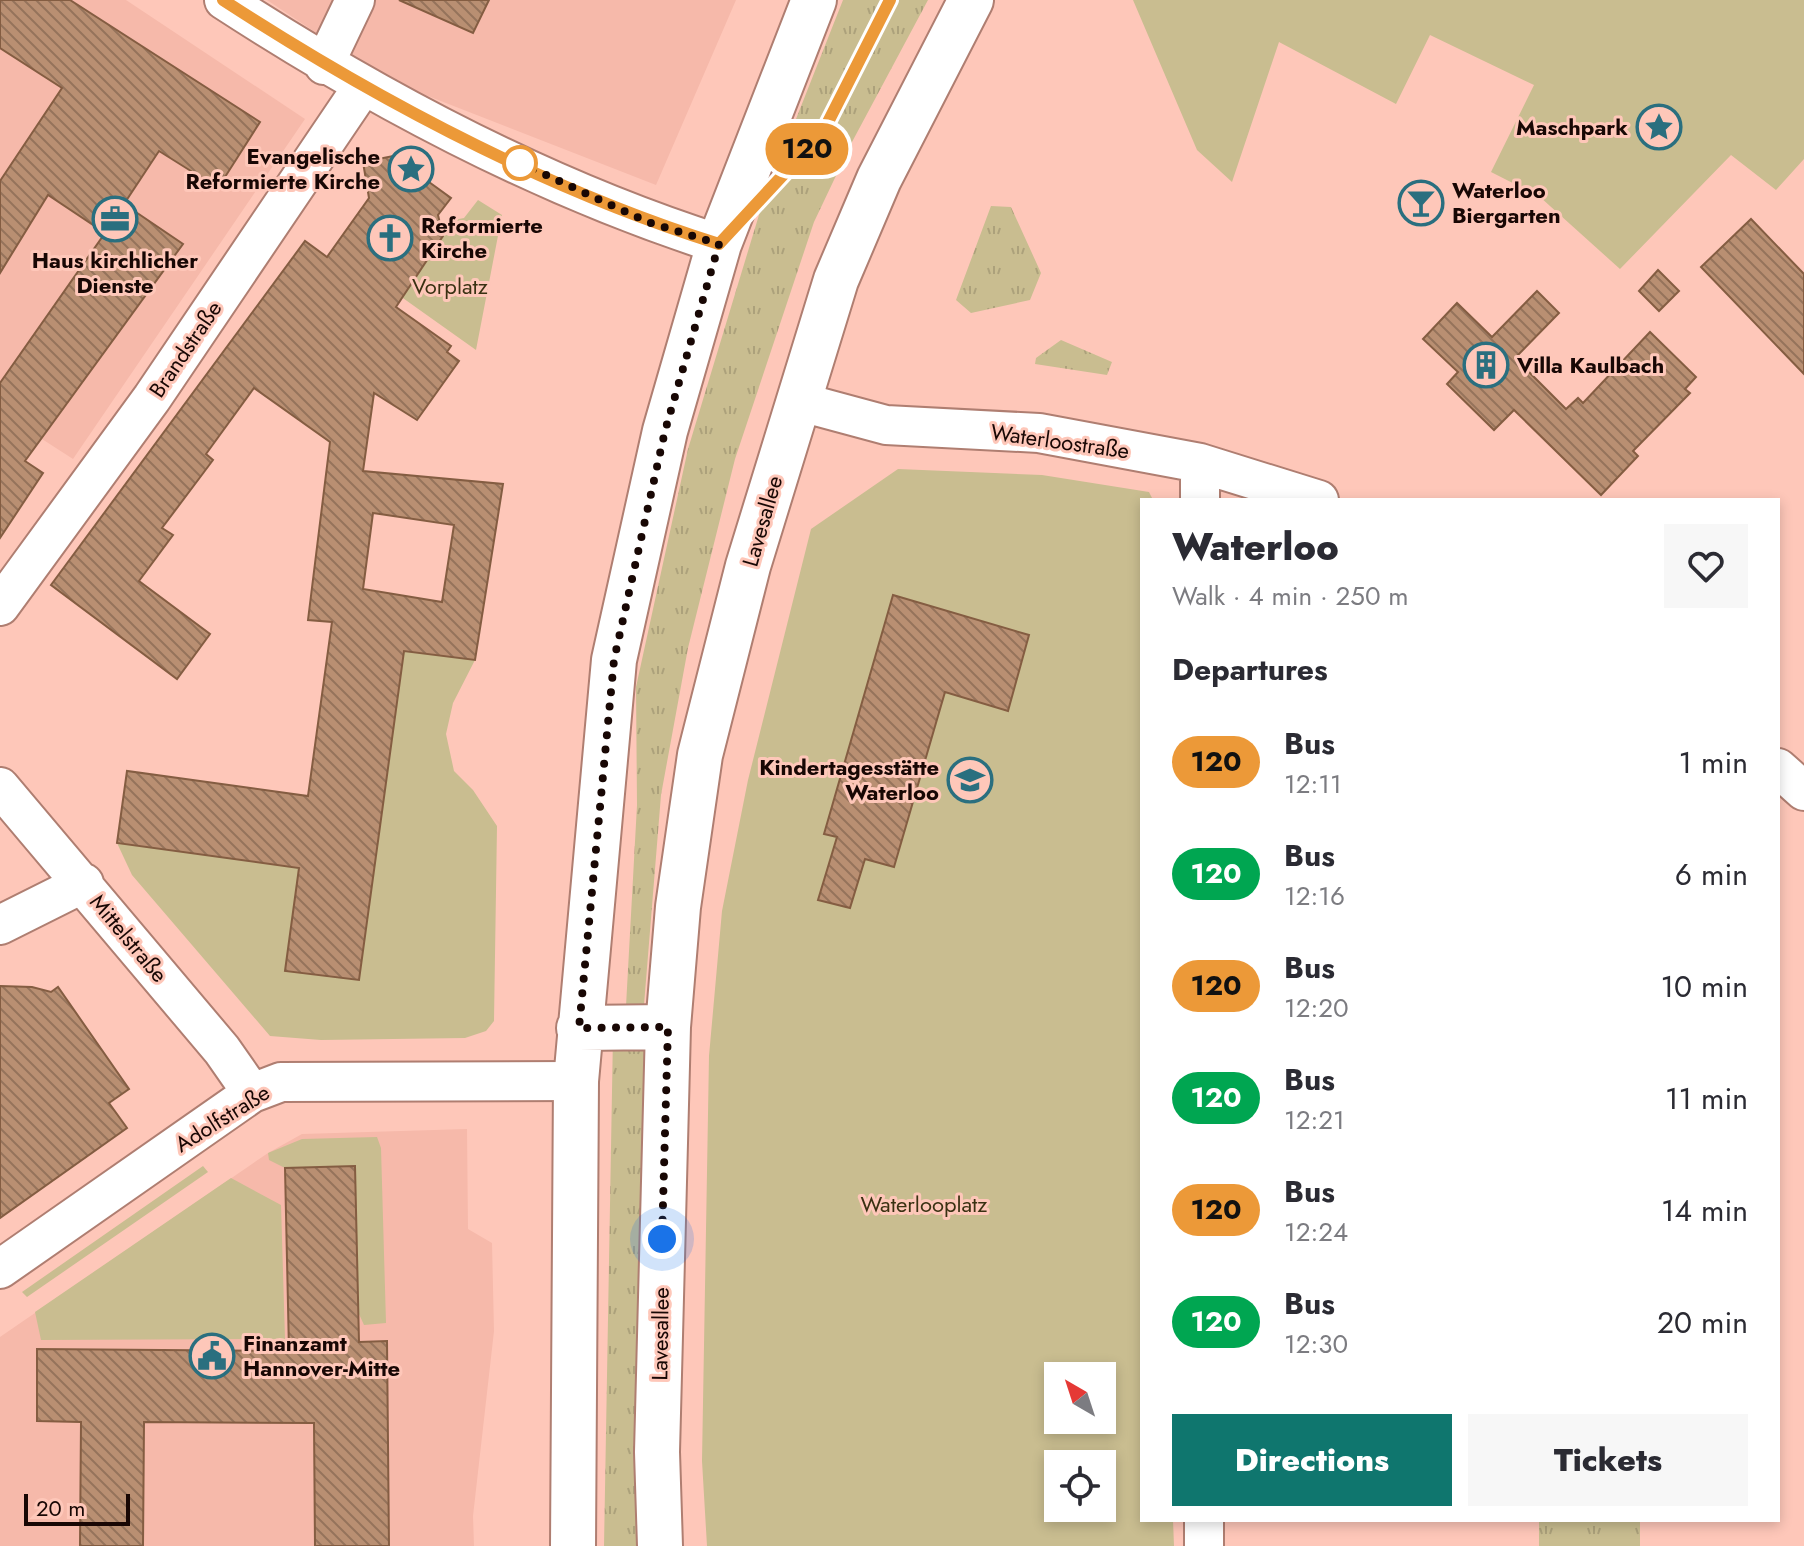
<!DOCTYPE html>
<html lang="en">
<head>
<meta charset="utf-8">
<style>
  :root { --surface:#fff; --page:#f7f7f7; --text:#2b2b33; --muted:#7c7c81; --accent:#0f766e }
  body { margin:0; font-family:Jost,sans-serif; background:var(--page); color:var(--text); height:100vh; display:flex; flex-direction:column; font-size:30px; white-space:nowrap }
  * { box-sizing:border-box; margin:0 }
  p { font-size:26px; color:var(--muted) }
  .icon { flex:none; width:44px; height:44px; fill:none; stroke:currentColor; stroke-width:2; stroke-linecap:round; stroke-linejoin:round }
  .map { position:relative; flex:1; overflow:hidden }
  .details { position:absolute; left:1140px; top:498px; width:640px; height:1024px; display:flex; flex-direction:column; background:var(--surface); border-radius:0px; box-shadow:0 4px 12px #0003 }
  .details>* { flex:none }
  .badge { padding:0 16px; border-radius:26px; font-size:28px; line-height:52px }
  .needle { width:52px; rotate:321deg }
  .buttons { position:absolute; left:1044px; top:1362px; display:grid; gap:16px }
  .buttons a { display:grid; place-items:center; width:72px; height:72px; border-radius:0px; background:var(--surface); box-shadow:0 4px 12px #0003; font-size:40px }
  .scale { position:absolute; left:24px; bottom:20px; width:106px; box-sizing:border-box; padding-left:8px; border:4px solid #180704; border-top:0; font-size:22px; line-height:28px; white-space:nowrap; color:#180704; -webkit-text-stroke:6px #fec7b9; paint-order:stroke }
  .you { position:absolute; width:40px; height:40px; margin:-20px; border:6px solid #fff; border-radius:50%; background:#1a73e8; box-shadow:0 0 0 12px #1a73e833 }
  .map>.badge { position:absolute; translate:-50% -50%; box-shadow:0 0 0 4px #fff }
  h2 { padding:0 32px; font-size:30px; line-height:72px }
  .round { display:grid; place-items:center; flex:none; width:84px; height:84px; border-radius:0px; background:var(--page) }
  .head { display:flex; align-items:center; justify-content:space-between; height:136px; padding:0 32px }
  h1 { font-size:38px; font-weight:800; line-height:60px }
  .cta { display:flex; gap:16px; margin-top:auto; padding:16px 32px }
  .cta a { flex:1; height:92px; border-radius:0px; background:var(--accent); color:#fff; font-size:32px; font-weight:800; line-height:92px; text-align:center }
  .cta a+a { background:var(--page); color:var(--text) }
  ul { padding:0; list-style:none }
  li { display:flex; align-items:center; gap:24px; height:112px; padding:0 32px }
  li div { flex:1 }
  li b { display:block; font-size:30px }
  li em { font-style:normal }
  li .badge { min-width:88px; font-weight:700; text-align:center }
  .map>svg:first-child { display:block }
  .built { fill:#f6b9aa }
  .grass { fill:url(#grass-tufts) }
  .park { fill:#c9bd90; fill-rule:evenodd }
  .building { fill:url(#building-back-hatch); stroke:#845d42; stroke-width:2; fill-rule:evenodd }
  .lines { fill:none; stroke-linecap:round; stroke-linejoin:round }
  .street-casing { stroke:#af7e71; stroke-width:42 }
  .secondary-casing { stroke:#af7e71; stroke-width:48 }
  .street { stroke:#fff; stroke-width:38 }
  .secondary { stroke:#fff; stroke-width:44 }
  .line-casing { stroke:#fff; stroke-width:18 }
  .line { stroke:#ec9938; stroke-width:12 }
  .walk { stroke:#180704; stroke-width:8; stroke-dasharray:0 14.4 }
  .stop-dot { fill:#fff; stroke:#ec9938; stroke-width:4 }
  .labels { text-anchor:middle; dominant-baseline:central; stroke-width:6; stroke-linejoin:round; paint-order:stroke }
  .poi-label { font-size:22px; font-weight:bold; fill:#180704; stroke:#fec7b9; text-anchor:start }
  .park-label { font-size:22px; fill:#393112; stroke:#fec7b9 }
  .street-label { font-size:22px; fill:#180704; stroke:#fec7b9 }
</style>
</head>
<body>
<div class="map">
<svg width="1804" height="1546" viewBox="0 0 1804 1546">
  <defs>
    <pattern id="grass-tufts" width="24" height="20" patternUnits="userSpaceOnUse" patternTransform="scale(2)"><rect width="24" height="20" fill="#c9bd90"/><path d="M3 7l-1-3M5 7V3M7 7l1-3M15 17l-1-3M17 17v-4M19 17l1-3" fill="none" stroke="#aca17b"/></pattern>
    <pattern id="building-back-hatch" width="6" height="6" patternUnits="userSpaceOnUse" patternTransform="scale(2)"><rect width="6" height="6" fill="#b98f72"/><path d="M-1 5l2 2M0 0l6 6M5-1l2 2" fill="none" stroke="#95735b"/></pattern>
  </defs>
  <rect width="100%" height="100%" fill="#fec7b9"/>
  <path class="built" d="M0,0H126L305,119L73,459L0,412Z
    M267,0H736L656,185L387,80Z
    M467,1129L468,1229L492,1243L494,1331L473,1516L474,1546H0V1337L268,1153L302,1134Z"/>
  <path class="grass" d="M843,0H928L852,142L814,222L735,459L688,648L661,795L644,1005L626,1006L637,805L636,687L688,449L762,205Z
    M991,206L1011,207L1041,273L1030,300L971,313L956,300Z
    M1061,340L1112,362L1107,375L1035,364L1036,358Z
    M613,1034H646L644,1546H604Z
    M1539,1520H1640V1546H1539Z"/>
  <path class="park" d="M1133,0H1804V159L1776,190L1731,155L1620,269L1540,197L1491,172L1534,85L1430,35L1396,104L1279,42L1232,182L1197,150Z
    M478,200L502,215L476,350L400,296L448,221L464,218Z
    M898,469L1042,475L1149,492L1153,500H1142V1520H1173L1174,1546H707L702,1461L709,1056L722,911L748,780L811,529ZM1058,1376H1102V1420H1058ZM1058,1464H1102V1508H1058Z
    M404,651L475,660L453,703L446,734L454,771L473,790L497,826L494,1021L486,1031L465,1038L321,1040L270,1036L132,875L117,843L299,868L285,970L358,980Z
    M377,1137L381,1148L386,1323L364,1325L359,1314L355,1166L285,1168L269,1160L268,1153L302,1139Z
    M203,1166L208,1172L27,1297L22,1292Z
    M231,1178L281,1205L285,1339L41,1340L35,1312Z"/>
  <path class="building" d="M0,0H70L260,122L218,188L159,151L124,204L183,244L25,461L43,473L0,538V383L105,233L48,195L0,273V181L62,88L0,48Z
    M399,0H489L473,33Z
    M393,156L451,198L438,215L443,236L396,307L451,346L447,352L459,361L417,420L374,393L363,471L503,484L475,660L404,651L359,980L285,971L299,868L117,843L127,771L308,796L332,622L308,620L330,442L254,388L206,454L213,460L162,528L173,535L139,581L210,634L177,679L51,585L305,241L327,257L369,198L363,162ZM373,513L454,525L442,602L363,589Z
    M1751,219L1804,274V374L1701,267Z
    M1658,270L1679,291L1659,311L1639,291Z
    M1537,291L1559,313L1515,358L1566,409L1578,398L1583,403L1650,332L1696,377L1685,389L1690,393L1633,451L1638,456L1601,495L1514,410L1494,430L1447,384L1458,372L1423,339L1457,303L1492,337Z
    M893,595L1029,635L1008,711L945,692L894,867L865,859L850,908L818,900L837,837L824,834Z
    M0,986L32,987L51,992L58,987L129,1089L109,1103L127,1128L0,1218Z
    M355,1166L359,1342L387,1341L389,1546H315L314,1423L144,1422L143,1546H80L81,1422L37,1421V1349L289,1351L285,1168Z"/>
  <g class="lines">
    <g class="street-casing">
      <path id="street" d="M224,0C378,100 543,188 719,244
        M324,65L355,0
        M797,401L886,425L1039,433L1200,463L1319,500
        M1200,463V500
        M0,606L152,398L363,86
        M1778,768L1804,791
        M0,787L222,1050L252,1093
        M0,925L84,883
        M0,1269L252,1093L281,1082L576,1081
        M1204,1520V1546"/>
    </g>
    <g class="secondary-casing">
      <path id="secondary" d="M579,1028L668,1027
        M573,1546L576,1081L614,660L665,431L719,244L814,0
        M660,1546L657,1452L668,1027L678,907L700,755L748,566L836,280L879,179L971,0"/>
    </g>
    <use href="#street" class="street"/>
    <use href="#secondary" class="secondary"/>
  </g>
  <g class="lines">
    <g class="line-casing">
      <path id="line" d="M223,0C377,100 544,189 719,244L823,132L890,0"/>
    </g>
    <use href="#line" class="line"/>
    <path class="walk" d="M520,163L648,222L719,244L665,431L614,660L579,1028L668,1027L662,1239"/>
  </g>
  <defs>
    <g id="sight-ring" transform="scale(2.3)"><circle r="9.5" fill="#fec7b9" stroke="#2a6f7f" stroke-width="1.5"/><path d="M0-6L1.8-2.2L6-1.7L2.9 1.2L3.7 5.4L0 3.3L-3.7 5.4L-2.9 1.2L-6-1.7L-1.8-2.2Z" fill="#2a6f7f"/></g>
    <g id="bar-ring" transform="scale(2.3)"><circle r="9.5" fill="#fec7b9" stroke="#2a6f7f" stroke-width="1.5"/><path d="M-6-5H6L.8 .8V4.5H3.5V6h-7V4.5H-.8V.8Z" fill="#2a6f7f"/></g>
    <g id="office-ring" transform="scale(2.3)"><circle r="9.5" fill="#fec7b9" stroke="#2a6f7f" stroke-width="1.5"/><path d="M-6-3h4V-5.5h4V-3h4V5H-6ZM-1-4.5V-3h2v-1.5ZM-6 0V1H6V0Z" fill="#2a6f7f"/></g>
    <g id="church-ring" transform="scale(2.3)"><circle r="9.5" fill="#fec7b9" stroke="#2a6f7f" stroke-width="1.5"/><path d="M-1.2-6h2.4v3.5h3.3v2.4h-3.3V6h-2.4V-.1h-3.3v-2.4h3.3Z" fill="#2a6f7f"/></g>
    <g id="building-ring" transform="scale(2.3)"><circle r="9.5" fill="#fec7b9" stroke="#2a6f7f" stroke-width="1.5"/><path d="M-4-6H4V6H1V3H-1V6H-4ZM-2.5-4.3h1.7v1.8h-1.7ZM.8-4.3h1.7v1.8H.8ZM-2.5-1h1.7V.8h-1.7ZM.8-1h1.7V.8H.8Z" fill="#2a6f7f"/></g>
    <g id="school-ring" transform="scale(2.3)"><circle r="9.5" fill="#fec7b9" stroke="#2a6f7f" stroke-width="1.5"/><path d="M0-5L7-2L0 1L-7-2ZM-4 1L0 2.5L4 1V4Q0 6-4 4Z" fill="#2a6f7f"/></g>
    <g id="civic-ring" transform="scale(2.3)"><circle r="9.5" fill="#fec7b9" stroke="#2a6f7f" stroke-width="1.5"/><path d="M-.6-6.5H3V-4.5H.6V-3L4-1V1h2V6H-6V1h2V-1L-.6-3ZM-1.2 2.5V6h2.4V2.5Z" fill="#2a6f7f"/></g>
  </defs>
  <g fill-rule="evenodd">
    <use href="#sight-ring" x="1659" y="127"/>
    <use href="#sight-ring" x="411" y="169"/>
    <use href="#bar-ring" x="1421" y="203"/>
    <use href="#office-ring" x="115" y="219"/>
    <use href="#church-ring" x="390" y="238"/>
    <use href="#building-ring" x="1486" y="365"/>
    <use href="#school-ring" x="970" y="780"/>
    <use href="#civic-ring" x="212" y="1356"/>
  </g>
  <circle class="stop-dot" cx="520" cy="163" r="16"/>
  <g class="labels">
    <g class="poi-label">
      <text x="1628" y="127" text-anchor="end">Maschpark</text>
      <text x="380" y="156" text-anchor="end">Evangelische<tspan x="380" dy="25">Reformierte Kirche</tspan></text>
      <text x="1452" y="190">Waterloo<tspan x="1452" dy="25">Biergarten</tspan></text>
      <text x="421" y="225">Reformierte<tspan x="421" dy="25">Kirche</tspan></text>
      <text x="115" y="260" text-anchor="middle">Haus kirchlicher<tspan x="115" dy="25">Dienste</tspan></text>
      <text x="1517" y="365">Villa Kaulbach</text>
      <text x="939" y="767" text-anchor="end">Kindertagesstätte<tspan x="939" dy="25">Waterloo</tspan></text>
      <text x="243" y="1343">Finanzamt<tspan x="243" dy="25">Hannover-Mitte</tspan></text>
    </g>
    <g class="park-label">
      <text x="450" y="286">Vorplatz</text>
      <text x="924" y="1204">Waterlooplatz</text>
    </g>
    <g class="street-label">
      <text transform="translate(185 349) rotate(-56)">Brandstraße</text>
      <text transform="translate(1060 441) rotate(8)">Waterloostraße</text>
      <text transform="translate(762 521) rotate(-74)">Lavesallee</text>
      <text transform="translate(129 938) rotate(50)">Mittelstraße</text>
      <text transform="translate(222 1118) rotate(-32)">Adolfstraße</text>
      <text transform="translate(660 1334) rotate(-89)">Lavesallee</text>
    </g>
  </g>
</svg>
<div class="buttons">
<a><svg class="needle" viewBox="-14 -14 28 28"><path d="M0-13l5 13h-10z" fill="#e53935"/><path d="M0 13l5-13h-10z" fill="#7c7c81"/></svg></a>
<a><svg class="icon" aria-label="locate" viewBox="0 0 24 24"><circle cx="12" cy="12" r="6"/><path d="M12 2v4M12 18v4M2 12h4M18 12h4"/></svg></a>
</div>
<div class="scale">20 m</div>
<div class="you" style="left:662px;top:1239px"></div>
<b class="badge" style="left:807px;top:149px;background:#ec9938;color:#111">120</b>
<section class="details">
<div class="head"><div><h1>Waterloo</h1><p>Walk · 4 min · 250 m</p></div><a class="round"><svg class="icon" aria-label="heart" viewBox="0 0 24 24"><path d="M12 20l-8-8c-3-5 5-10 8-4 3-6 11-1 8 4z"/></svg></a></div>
<h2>Departures</h2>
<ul>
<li><span class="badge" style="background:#ec9938;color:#111">120</span><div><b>Bus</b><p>12:11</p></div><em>1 min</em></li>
<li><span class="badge" style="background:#00a651;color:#fff">120</span><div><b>Bus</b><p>12:16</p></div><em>6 min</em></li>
<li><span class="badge" style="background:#ec9938;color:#111">120</span><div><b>Bus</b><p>12:20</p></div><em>10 min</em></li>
<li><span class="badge" style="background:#00a651;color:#fff">120</span><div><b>Bus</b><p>12:21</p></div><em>11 min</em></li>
<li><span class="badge" style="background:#ec9938;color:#111">120</span><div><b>Bus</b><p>12:24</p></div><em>14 min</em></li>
<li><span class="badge" style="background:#00a651;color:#fff">120</span><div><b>Bus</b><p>12:30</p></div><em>20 min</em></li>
</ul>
<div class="cta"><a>Directions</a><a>Tickets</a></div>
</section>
</div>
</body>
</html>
